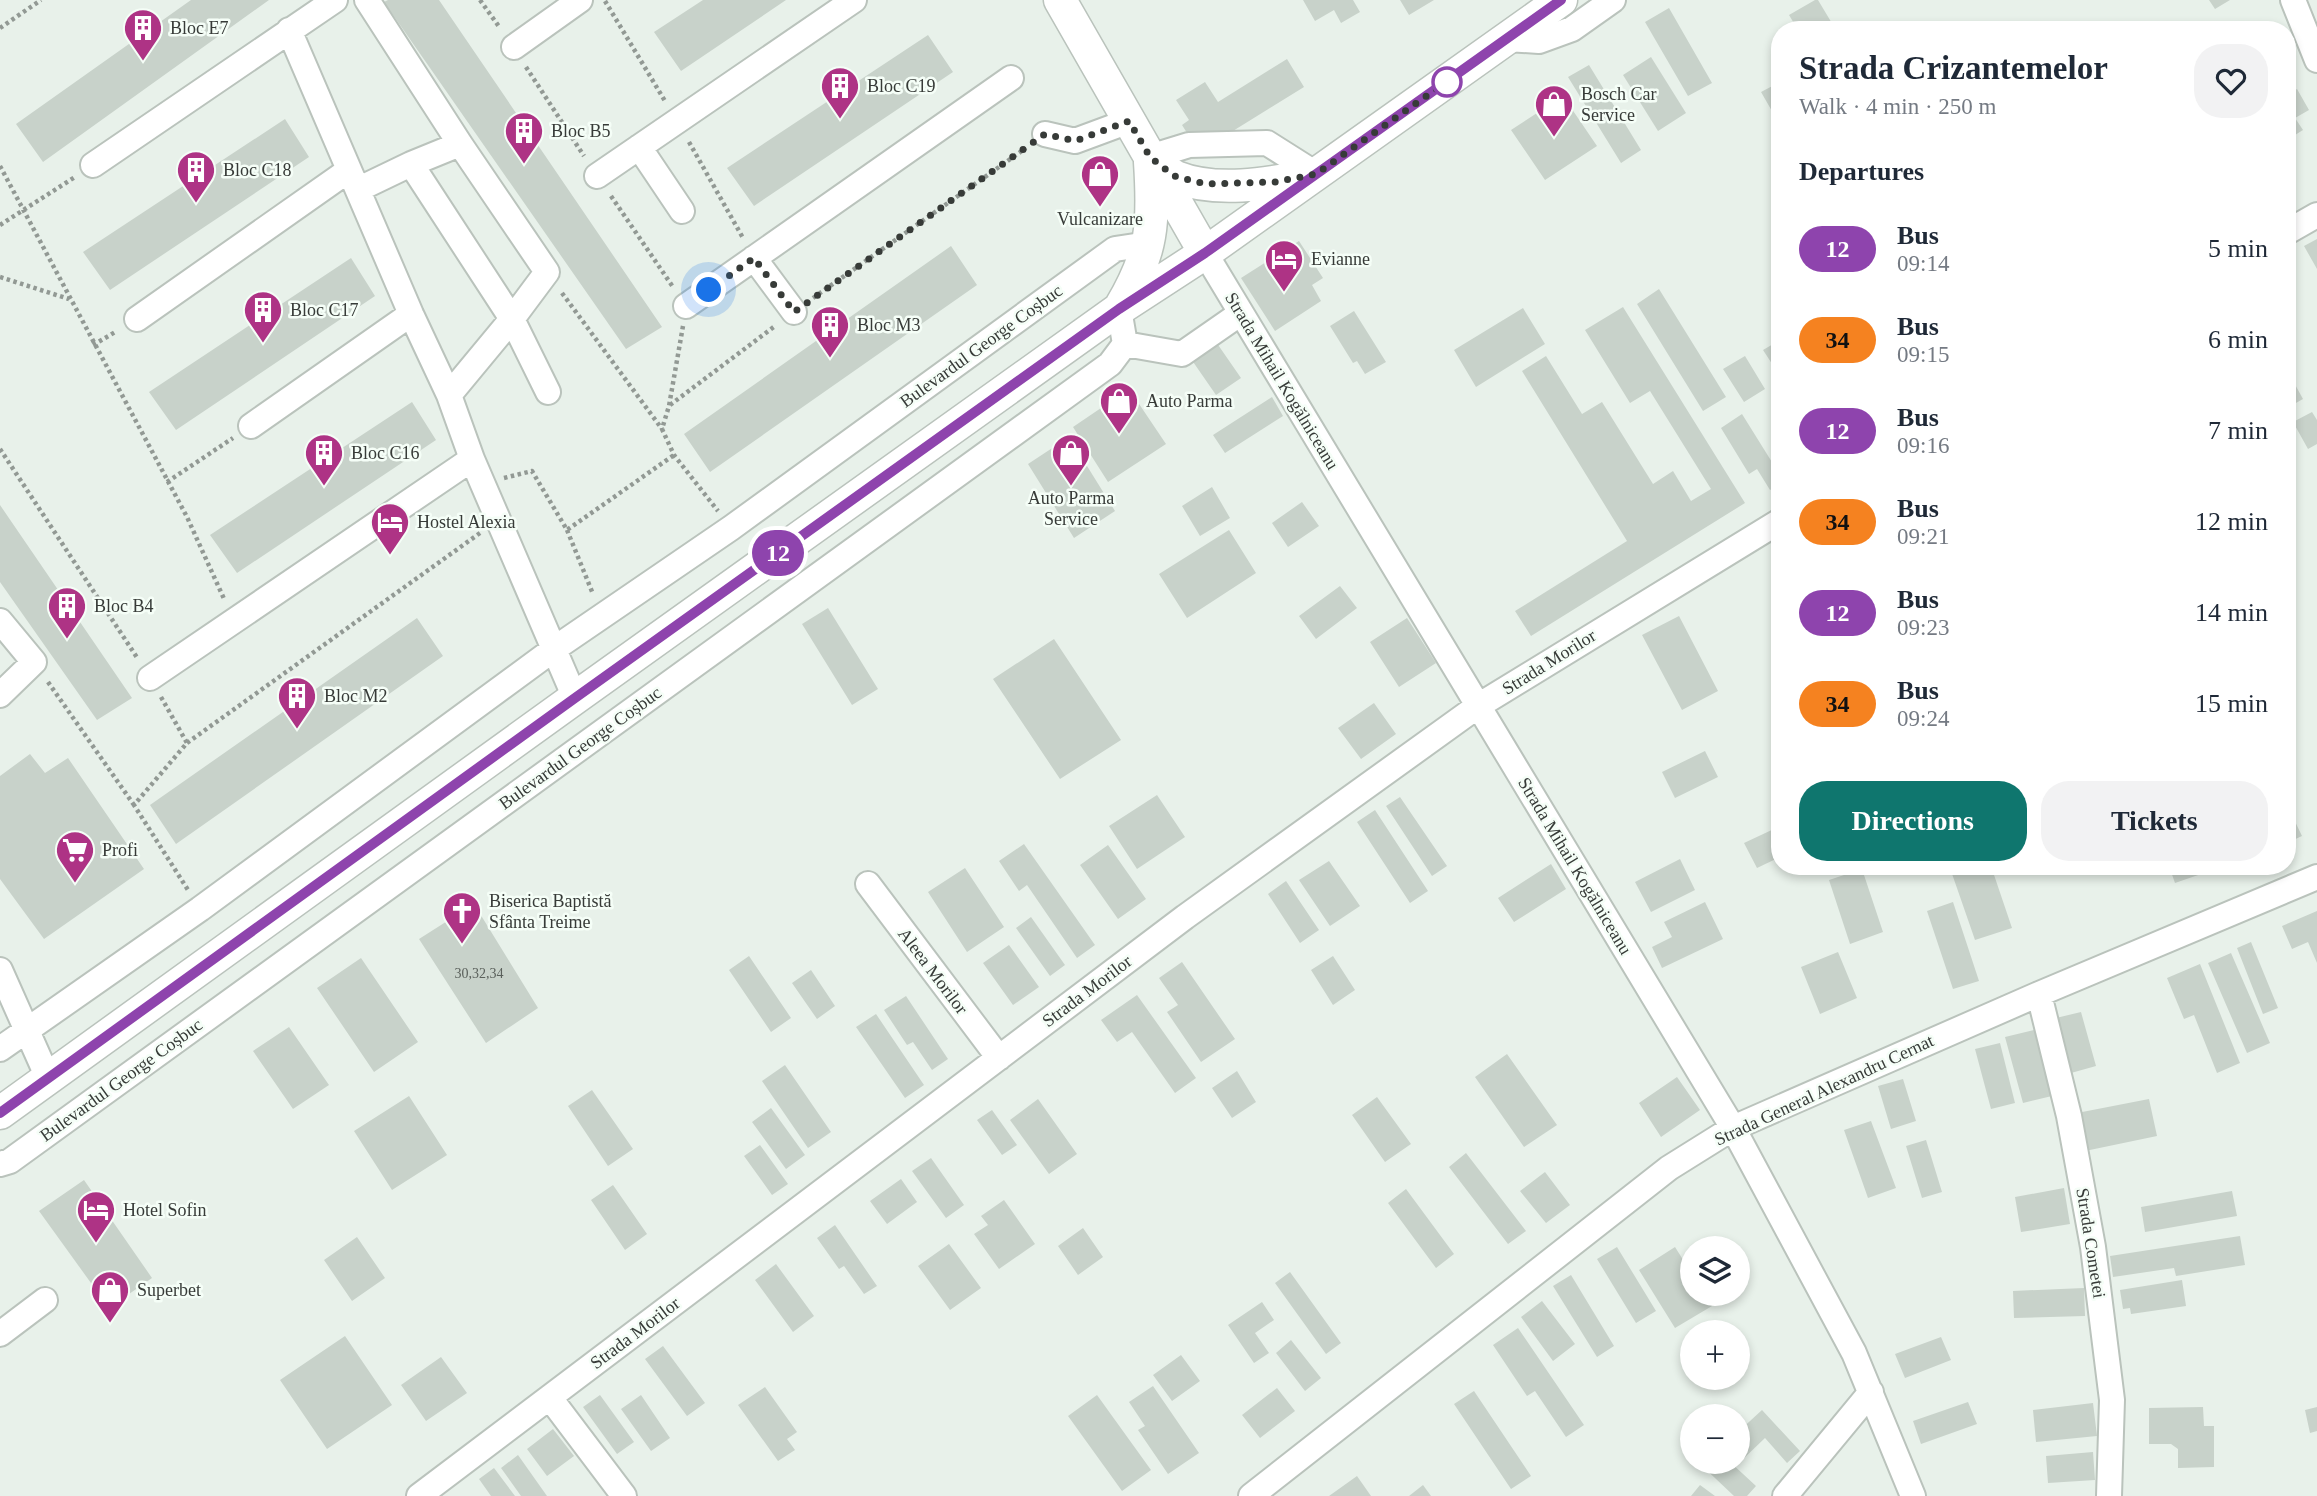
<!DOCTYPE html>
<html lang="en">
<head>
<meta charset="utf-8">
<style>
  :root { --surface:#fff; --page:#f2f2f3; --text:#1f2937; --muted:#747a83; --accent:#0f766e }
  body { margin:0; font-family:"Times New Roman",serif; background:var(--page); color:var(--text); height:100vh; display:flex; flex-direction:column; font-size:26px; white-space:nowrap }
  * { box-sizing:border-box; margin:0 }
  p { font-size:23px; color:var(--muted) }
  .icon { flex:none; width:38px; height:38px; fill:none; stroke:currentColor; stroke-width:2; stroke-linecap:round; stroke-linejoin:round }
  .map { position:relative; flex:1; overflow:hidden }
  .side { position:absolute; left:1771px; top:21px; width:525px; height:854px; display:flex; flex-direction:column; background:var(--surface); border-radius:28px; box-shadow:0 4px 10px #0003 }
  .side>* { flex:none }
  .badge { padding:0 14px; border-radius:23px; font-size:24px; line-height:46px }
  .fabs { position:absolute; left:1680px; top:1236px; display:grid; gap:14px }
  .fabs a { display:grid; place-items:center; width:70px; height:70px; border-radius:50%; background:var(--surface); box-shadow:0 4px 10px #0003; font-size:35px }
  .you { position:absolute; width:35px; height:35px; margin:-18px; border:5px solid #fff; border-radius:50%; background:#1a73e8; box-shadow:0 0 0 10px #1a73e833 }
  .map>.badge { position:absolute; translate:-50% -50%; box-shadow:0 0 0 4px #fff }
  h2 { padding:0 28px; font-size:26px; line-height:63px }
  .round { display:grid; place-items:center; flex:none; width:74px; height:74px; border-radius:28px; background:var(--page) }
  .head { display:flex; align-items:center; justify-content:space-between; height:119px; padding:0 28px }
  h1 { font-size:33px; font-weight:600; line-height:52px }
  .action { display:flex; gap:14px; margin-top:auto; padding:14px 28px }
  .action a { flex:1; height:80px; border-radius:28px; background:var(--accent); color:#fff; font-size:28px; font-weight:600; line-height:80px; text-align:center }
  .action a+a { background:var(--page); color:var(--text) }
  ul { padding:0; list-style:none }
  li { display:flex; align-items:center; gap:21px; height:91px; padding:0 28px }
  li div { flex:1 }
  li b { display:block; font-size:26px }
  li em { font-style:normal }
  li .badge { min-width:77px; font-weight:700; text-align:center }
  .map>svg:first-child { display:block }
  .building { fill:#c8d2ca }
  .lines { fill:none; stroke-linecap:round; stroke-linejoin:round }
  .minor-casing { stroke:#bac3bc; stroke-width:28 }
  .major-casing { stroke:#bac3bc; stroke-width:35 }
  .path { stroke:#929994; stroke-width:4.5; stroke-dasharray:3.5 3.5; stroke-linecap:butt }
  .minor { stroke:#fff; stroke-width:24 }
  .major { stroke:#fff; stroke-width:32 }
  .line-casing { stroke:#fff; stroke-width:16 }
  .line { stroke:#8e44ad; stroke-width:10 }
  .walk { stroke:#373b38; stroke-width:7; stroke-dasharray:0 12.6 }
  .stop-dot { fill:#fff; stroke:#8e44ad; stroke-width:3.5 }
  .labels { text-anchor:middle; dominant-baseline:central; stroke-width:5; stroke-linejoin:round; paint-order:stroke }
  .number-label { font-size:14px; fill:#5b615c }
  .poi-label { font-size:18px; fill:#373b38; stroke:#f5fef7; text-anchor:start }
  .street-label { font-size:18px; fill:#373b38; stroke:#f5fef7 }
</style>
</head>
<body>
<div class="map">
<svg width="2317" height="1496" viewBox="0 0 2317 1496">
  <rect width="100%" height="100%" fill="#e8f1ea"/>
  <path class="building" d="M191,0H269L43,162L16,124Z
    M388,0H439L662,327L626,349L384,2Z
    M703,0H786L681,71L654,32Z
    M1303,0H1353L1360,12L1341,23L1334,10L1315,21Z
    M1400,0H1434L1409,15Z
    M1815,0H1818L1836,30H1798L1789,15Z
    M2209,0H2230L2215,9Z
    M1669,8L1712,83L1688,96L1645,22Z
    M928,35L953,72L754,206L727,168Z
    M1651,57L1686,113L1658,131L1623,75Z
    M1287,59L1304,87L1199,152L1182,125L1189,120L1176,100L1205,82L1218,102Z
    M1589,65L1641,150L1621,163L1568,77Z
    M1780,82V125L1761,92Z
    M2297,89L2309,110L2295,118L2303,130L2287,140V95Z
    M1563,96L1597,146L1545,180L1511,130Z
    M285,119L309,157L110,290L83,252Z
    M2317,239V269L2304,246Z
    M1299,241L1323,278L1312,285L1321,301L1275,331L1241,278Z
    M951,246L977,285L710,472L684,434Z
    M351,258L375,296L176,430L149,392Z
    M1659,289L1726,397L1703,411L1637,304Z
    M1623,307L1745,503L1531,636L1515,611L1627,541L1522,371L1546,356L1582,414L1602,402L1653,484L1673,471L1691,501L1711,489L1650,391L1630,403L1585,330Z
    M1523,308L1545,344L1476,387L1454,350Z
    M1354,311L1386,362L1365,374L1357,361L1353,363L1330,326Z
    M1214,339L1241,378L1216,395L1189,356Z
    M1780,340V376L1763,350Z
    M1745,356L1765,389L1744,402L1723,369Z
    M2287,370L2303,399L2287,408Z
    M1129,389L1166,444L1108,482L1073,427Z
    M1272,397L1283,416L1225,453L1213,435Z
    M412,402L436,440L237,573L210,535Z
    M2312,412L2317,420V444L2308,449L2293,422Z
    M1742,414L1780,475V485L1770,490L1757,469L1749,474L1721,428Z
    M1069,437L1115,511L1074,538L1028,464Z
    M1212,487L1230,518L1200,536L1182,506Z
    M1302,502L1319,526L1288,547L1272,523Z
    M0,505L132,698L97,720L0,582Z
    M1229,530L1256,573L1187,618L1159,574Z
    M1340,586L1357,608L1316,639L1299,616Z
    M828,608L878,689L852,705L802,624Z
    M1679,616L1718,691L1682,710L1642,635Z
    M417,618L443,656L176,844L150,805Z
    M1407,618L1436,663L1399,687L1370,642Z
    M1054,639L1121,740L1060,779L993,679Z
    M1374,703L1396,734L1361,759L1338,728Z
    M1705,751L1718,777L1675,798L1662,772Z
    M30,754L45,773L68,758L144,869L44,939L0,879V776Z
    M1157,795L1185,837L1137,869L1109,826Z
    M1400,797L1447,866L1432,876L1386,806Z
    M2287,805L2302,836L2287,843Z
    M1375,810L1428,891L1410,903L1357,822Z
    M1776,828L1780,836V857L1757,868L1744,843Z
    M1024,844L1095,945L1077,958L1027,885L1019,891L999,861Z
    M1108,845L1146,899L1118,919L1080,865Z
    M1680,859L1695,890L1651,912L1635,882Z
    M1329,861L1360,906L1330,926L1299,880Z
    M1551,864L1566,889L1514,922L1498,898Z
    M1953,866H1991L2012,928L1975,940L1950,868Z
    M2169,866H2202L2204,873L2175,883Z
    M965,868L1004,927L967,952L928,892Z
    M1862,869L1883,932L1850,944L1829,880Z
    M1286,881L1319,930L1300,943L1268,894Z
    M1705,902L1723,939L1662,968L1652,947L1672,937L1664,922Z
    M1953,902L1979,981L1953,989L1927,911Z
    M474,904L538,1008L486,1043L419,939Z
    M2317,911V963L2308,942L2292,949L2282,926Z
    M1031,917L1065,965L1050,976L1016,928Z
    M2251,942L2278,1008L2263,1014L2237,948Z
    M1009,945L1039,987L1013,1005L983,963Z
    M1838,952L1857,998L1820,1014L1801,967Z
    M2231,953L2270,1043L2247,1053L2208,963Z
    M749,956L791,1018L771,1032L729,970Z
    M1333,956L1355,990L1333,1005L1311,970Z
    M361,958L418,1042L374,1072L317,988Z
    M1182,962L1235,1039L1201,1062L1167,1012L1178,1005L1159,978Z
    M2200,964L2240,1063L2217,1073L2194,1015L2184,1019L2167,978Z
    M811,970L835,1006L817,1019L792,983Z
    M1137,995L1196,1078L1175,1093L1132,1032L1117,1042L1101,1020Z
    M906,996L948,1059L932,1070L913,1042L907,1045L884,1010Z
    M2081,1012L2096,1066L2071,1073L2056,1018Z
    M876,1014L924,1085L905,1098L856,1027Z
    M289,1027L329,1085L293,1109L253,1051Z
    M2034,1030L2052,1096L2023,1103L2005,1037Z
    M2000,1043L2015,1103L1991,1109L1975,1049Z
    M1507,1054L1557,1125L1524,1147L1475,1077Z
    M785,1065L831,1132L808,1148L762,1081Z
    M1237,1071L1256,1102L1232,1118L1212,1088Z
    M1677,1077L1700,1110L1661,1137L1639,1103Z
    M1903,1079L1916,1121L1891,1129L1878,1086Z
    M592,1090L633,1149L608,1166L568,1106Z
    M409,1096L447,1155L392,1190L354,1131Z
    M1377,1097L1411,1144L1385,1162L1352,1115Z
    M1038,1099L1077,1154L1049,1174L1010,1120Z
    M2149,1099L2157,1136L2085,1151L2077,1113Z
    M771,1108L805,1155L786,1169L752,1122Z
    M992,1110L1017,1145L1002,1155L977,1120Z
    M1871,1121L1896,1188L1868,1198L1844,1130Z
    M1926,1140L1942,1192L1922,1198L1906,1146Z
    M760,1145L788,1184L772,1195L744,1156Z
    M1466,1153L1526,1231L1508,1244L1449,1167Z
    M931,1158L964,1205L946,1218L912,1171Z
    M1545,1172L1570,1205L1546,1223L1520,1191Z
    M901,1179L917,1202L887,1224L870,1201Z
    M84,1180L152,1278L109,1308L39,1211Z
    M613,1185L647,1234L625,1250L591,1200Z
    M2064,1188L2070,1224L2021,1232L2015,1197Z
    M1406,1189L1454,1254L1436,1268L1388,1203Z
    M2232,1191L2237,1216L2145,1232L2141,1207Z
    M1004,1200L1035,1244L999,1269L974,1234L988,1225L981,1216Z
    M835,1225L877,1286L864,1294L844,1266L839,1269L817,1238Z
    M1083,1228L1103,1257L1078,1275L1058,1246Z
    M2240,1236L2245,1265L2176,1276L2174,1268L2113,1277L2110,1256Z
    M357,1237L385,1278L352,1301L324,1260Z
    M949,1244L981,1288L950,1310L918,1266Z
    M1617,1247L1656,1311L1636,1323L1597,1259Z
    M1675,1247L1692,1274V1293H1704L1712,1306L1675,1328L1639,1270Z
    M776,1264L814,1316L793,1332L755,1280Z
    M1290,1272L1341,1343L1326,1354L1275,1283Z
    M1571,1275L1614,1346L1597,1357L1553,1286Z
    M2182,1280L2186,1306L2131,1314L2130,1308L2123,1309L2120,1290Z
    M2084,1288L2085,1316L2014,1318L2013,1291Z
    M1542,1301L1575,1344L1553,1361L1521,1317Z
    M1262,1302L1274,1320L1255,1333L1269,1353L1254,1363L1228,1325Z
    M1518,1328L1584,1425L1566,1437L1535,1391L1527,1396L1493,1345Z
    M345,1336L392,1405L327,1449L280,1380Z
    M1941,1337L1951,1360L1905,1378L1895,1354Z
    M1291,1340L1321,1378L1305,1391L1276,1353Z
    M663,1346L705,1403L687,1416L645,1359Z
    M1181,1355L1200,1381L1172,1401L1153,1375Z
    M441,1357L467,1393L426,1421L401,1385Z
    M1153,1386L1199,1453L1168,1474L1138,1430L1145,1426L1129,1402Z
    M765,1387L797,1432L787,1439L795,1450L778,1461L738,1405Z
    M1277,1388L1295,1411L1260,1438L1242,1415Z
    M1474,1391L1531,1476L1511,1489L1454,1404Z
    M600,1395L634,1442L617,1454L583,1407Z
    M641,1395L670,1438L651,1451L621,1409Z
    M1097,1395L1151,1470L1122,1491L1068,1416Z
    M1968,1402L1977,1424L1921,1444L1913,1421Z
    M2093,1403L2097,1436L2036,1442L2033,1410Z
    M2203,1407L2204,1426H2214V1467L2178,1468V1449L2171,1444H2149V1408Z
    M2317,1407V1431L2310,1433L2305,1410Z
    M1762,1410L1800,1451L1787,1463L1765,1438L1740,1462L1738,1460V1432Z
    M553,1429L574,1456L547,1476L527,1449Z
    M2093,1452L2095,1480L2048,1483L2046,1456Z
    M518,1455L547,1496H521L501,1468Z
    M1697,1461H1729L1756,1486L1747,1496H1734Z
    M494,1468L515,1496H491L479,1479Z
    M1357,1476L1371,1496H1329Z
    M1423,1485L1431,1496H1409Z
    M1700,1485L1715,1496H1691Z"/>
  <g class="lines">
    <g class="minor-casing">
      <path id="minor" d="M367,0L460,144L547,272L512,319L449,395
        M2293,0L2317,60
        M289,30L411,314L449,395L472,459L575,698
        M1506,39L1539,41L1572,29L1613,0
        M514,47L580,0
        M1045,134L1075,141L1129,121
        M639,147L682,211
        M1150,157L1189,145L1267,143L1316,174
        M411,164L512,319L548,392
        M93,165L335,0
        M597,176L854,0
        M359,189L411,164L460,144
        M2287,232L2317,215
        M1205,253L1733,1128L1854,1353L1913,1496
        M754,258L794,312
        M686,306L1011,78
        M137,319L349,170
        M1125,344L1182,354L1241,313
        M251,426L411,314
        M0,621L34,662L0,695
        M150,678L472,459
        M868,884L999,1058
        M0,970L48,1078
        M2039,994L2069,1116L2093,1247L2112,1400L2109,1496
        M0,1049L200,909L554,649L731,528L1115,249L1148,244
        M0,1164L10,1161L1110,364L1125,344L1119,309
        M0,1334L45,1300
        M550,1398L624,1496
        M419,1496L1185,917L1478,706L1780,521
        M1251,1496L1669,1168L1733,1128L2039,994L2317,877
        M1785,1496L1871,1392"/>
    </g>
    <g class="major-casing">
      <path id="major" d="M1060,0L1205,253
        M1154,160C1160,165 1168,173 1176,177C1216,193 1267,184 1308,176
        M1121,306C1153,252 1154,223 1150,162
        M0,1113L575,698L1119,309L1205,253L1561,0"/>
    </g>
    <path class="path" d="M480,0L500,28
      M605,1L665,101
      M0,28L41,0
      M526,67L584,156
      M689,142L743,238
      M0,166L187,517L225,601
      M611,196L673,287
      M0,225L75,177
      M0,277L69,299
      M562,293L662,429
      M813,298L1026,148
      M683,326L669,406L662,429L674,455L718,511
      M93,345L117,331
      M670,405L775,326
      M0,449L138,659
      M504,478L532,471L567,530L674,455
      M167,482L233,438
      M567,530L593,594
      M48,682L134,805
      M161,697L187,743L134,805L188,890
      M187,743L480,533"/>
    <use href="#minor" class="minor"/>
    <use href="#major" class="major"/>
  </g>
  <g class="lines">
    <g class="line-casing">
      <path id="line" d="M0,1113L575,698L1119,309L1205,253L1561,0"/>
    </g>
    <use href="#line" class="line"/>
    <path class="walk" d="M709,290L754,258L794,312L1045,134L1075,141L1129,121L1150,157L1174,176L1206,184L1275,182L1316,174L1449,80L1447,82"/>
  </g>
  <defs>
    <g id="building-pin" transform="scale(2.0125)"><path d="M0 17L-7.5 6A9.5 9.5 0 1 1 7.5 6Z" fill="#ae3385" stroke="#f5fef7"/><path d="M-4-6H4V6H1V3H-1V6H-4ZM-2.5-4.3h1.7v1.8h-1.7ZM.8-4.3h1.7v1.8H.8ZM-2.5-1h1.7V.8h-1.7ZM.8-1h1.7V.8H.8Z" fill="#fff"/></g>
    <g id="shop-pin" transform="scale(2.0125)"><path d="M0 17L-7.5 6A9.5 9.5 0 1 1 7.5 6Z" fill="#ae3385" stroke="#f5fef7"/><path d="M-5-2.5h2.3a2.7 3.5 0 0 1 5.4 0H5L5.5 6h-11ZM-1.5-2.5h3a1.5 2.3 0 0 0-3 0Z" fill="#fff"/></g>
    <g id="hotel-pin" transform="scale(2.0125)"><path d="M0 17L-7.5 6A9.5 9.5 0 1 1 7.5 6Z" fill="#ae3385" stroke="#f5fef7"/><path d="M-6-4.5h1.5V1H6V5H4.5V3h-9V5H-6ZM-4 0a1.8 1.8 0 1 1 3.6 0ZM.5 0V-2.5h3Q6-2.5 6 0Z" fill="#fff"/></g>
    <g id="supermarket-pin" transform="scale(2.0125)"><path d="M0 17L-7.5 6A9.5 9.5 0 1 1 7.5 6Z" fill="#ae3385" stroke="#f5fef7"/><path d="M-6-5.5h2.5l.6 2H6L4.5 2H-2.5L-4.4-4H-6ZM-1.5 3.2a1.3 1.3 0 1 0 .1 0ZM3 3.2a1.3 1.3 0 1 0 .1 0Z" fill="#fff"/></g>
    <g id="church-pin" transform="scale(2.0125)"><path d="M0 17L-7.5 6A9.5 9.5 0 1 1 7.5 6Z" fill="#ae3385" stroke="#f5fef7"/><path d="M-1.2-6h2.4v3.5h3.3v2.4h-3.3V6h-2.4V-.1h-3.3v-2.4h3.3Z" fill="#fff"/></g>
  </defs>
  <g fill-rule="evenodd">
    <use href="#building-pin" x="143" y="28"/>
    <use href="#building-pin" x="840" y="86"/>
    <use href="#shop-pin" x="1554" y="104"/>
    <use href="#building-pin" x="524" y="131"/>
    <use href="#building-pin" x="196" y="170"/>
    <use href="#shop-pin" x="1100" y="174"/>
    <use href="#hotel-pin" x="1284" y="259"/>
    <use href="#building-pin" x="263" y="310"/>
    <use href="#building-pin" x="830" y="325"/>
    <use href="#shop-pin" x="1119" y="401"/>
    <use href="#building-pin" x="324" y="453"/>
    <use href="#shop-pin" x="1071" y="453"/>
    <use href="#hotel-pin" x="390" y="522"/>
    <use href="#building-pin" x="67" y="606"/>
    <use href="#building-pin" x="297" y="696"/>
    <use href="#supermarket-pin" x="75" y="850"/>
    <use href="#church-pin" x="462" y="911"/>
    <use href="#hotel-pin" x="96" y="1210"/>
    <use href="#shop-pin" x="110" y="1290"/>
  </g>
  <circle class="stop-dot" cx="1447" cy="82" r="14"/>
  <g class="labels">
    <g class="number-label">
      <text x="479" y="973">30,32,34</text>
    </g>
    <g class="poi-label">
      <text x="170" y="28">Bloc E7</text>
      <text x="867" y="86">Bloc C19</text>
      <text x="1581" y="94">Bosch Car<tspan x="1581" dy="21">Service</tspan></text>
      <text x="551" y="131">Bloc B5</text>
      <text x="223" y="170">Bloc C18</text>
      <text x="1100" y="219" text-anchor="middle">Vulcanizare</text>
      <text x="1311" y="259">Evianne</text>
      <text x="290" y="310">Bloc C17</text>
      <text x="857" y="325">Bloc M3</text>
      <text x="1146" y="401">Auto Parma</text>
      <text x="351" y="453">Bloc C16</text>
      <text x="1071" y="498" text-anchor="middle">Auto Parma<tspan x="1071" dy="21">Service</tspan></text>
      <text x="417" y="522">Hostel Alexia</text>
      <text x="94" y="606">Bloc B4</text>
      <text x="324" y="696">Bloc M2</text>
      <text x="102" y="850">Profi</text>
      <text x="489" y="901">Biserica Baptistă<tspan x="489" dy="21">Sfânta Treime</tspan></text>
      <text x="123" y="1210">Hotel Sofin</text>
      <text x="137" y="1290">Superbet</text>
    </g>
    <g class="street-label">
      <text transform="translate(981 346) rotate(-36)">Bulevardul George Coșbuc</text>
      <text transform="translate(1282 381) rotate(59)">Strada Mihail Kogălniceanu</text>
      <text transform="translate(1549 662) rotate(-32)">Strada Morilor</text>
      <text transform="translate(580 748) rotate(-36)">Bulevardul George Coșbuc</text>
      <text transform="translate(1575 866) rotate(59)">Strada Mihail Kogălniceanu</text>
      <text transform="translate(933 971) rotate(53)">Aleea Morilor</text>
      <text transform="translate(1087 991) rotate(-37)">Strada Morilor</text>
      <text transform="translate(121 1080) rotate(-36)">Bulevardul George Coșbuc</text>
      <text transform="translate(1824 1090) rotate(-25)">Strada General Alexandru Cernat</text>
      <text transform="translate(2091 1243) rotate(81)">Strada Cometei</text>
      <text transform="translate(635 1333) rotate(-37)">Strada Morilor</text>
    </g>
  </g>
</svg>
<div class="fabs">
<a><svg class="icon" aria-label="layers" viewBox="0 0 24 24"><path d="M12 4l9 5-9 5-9-5zM3 14l9 5 9-5"/></svg></a>
<a>+</a>
<a>−</a>
</div>
<div class="you" style="left:709px;top:290px"></div>
<b class="badge" style="left:778px;top:553px;background:#8e44ad;color:#fff">12</b>
<section class="side">
<div class="head"><div><h1>Strada Crizantemelor</h1><p>Walk · 4 min · 250 m</p></div><a class="round"><svg class="icon" aria-label="heart" viewBox="0 0 24 24"><path d="M12 20l-8-8c-3-5 5-10 8-4 3-6 11-1 8 4z"/></svg></a></div>
<h2>Departures</h2>
<ul>
<li><span class="badge" style="background:#8e44ad;color:#fff">12</span><div><b>Bus</b><p>09:14</p></div><em>5 min</em></li>
<li><span class="badge" style="background:#f58220;color:#111">34</span><div><b>Bus</b><p>09:15</p></div><em>6 min</em></li>
<li><span class="badge" style="background:#8e44ad;color:#fff">12</span><div><b>Bus</b><p>09:16</p></div><em>7 min</em></li>
<li><span class="badge" style="background:#f58220;color:#111">34</span><div><b>Bus</b><p>09:21</p></div><em>12 min</em></li>
<li><span class="badge" style="background:#8e44ad;color:#fff">12</span><div><b>Bus</b><p>09:23</p></div><em>14 min</em></li>
<li><span class="badge" style="background:#f58220;color:#111">34</span><div><b>Bus</b><p>09:24</p></div><em>15 min</em></li>
</ul>
<div class="action"><a>Directions</a><a>Tickets</a></div>
</section>
</div>
</body>
</html>
